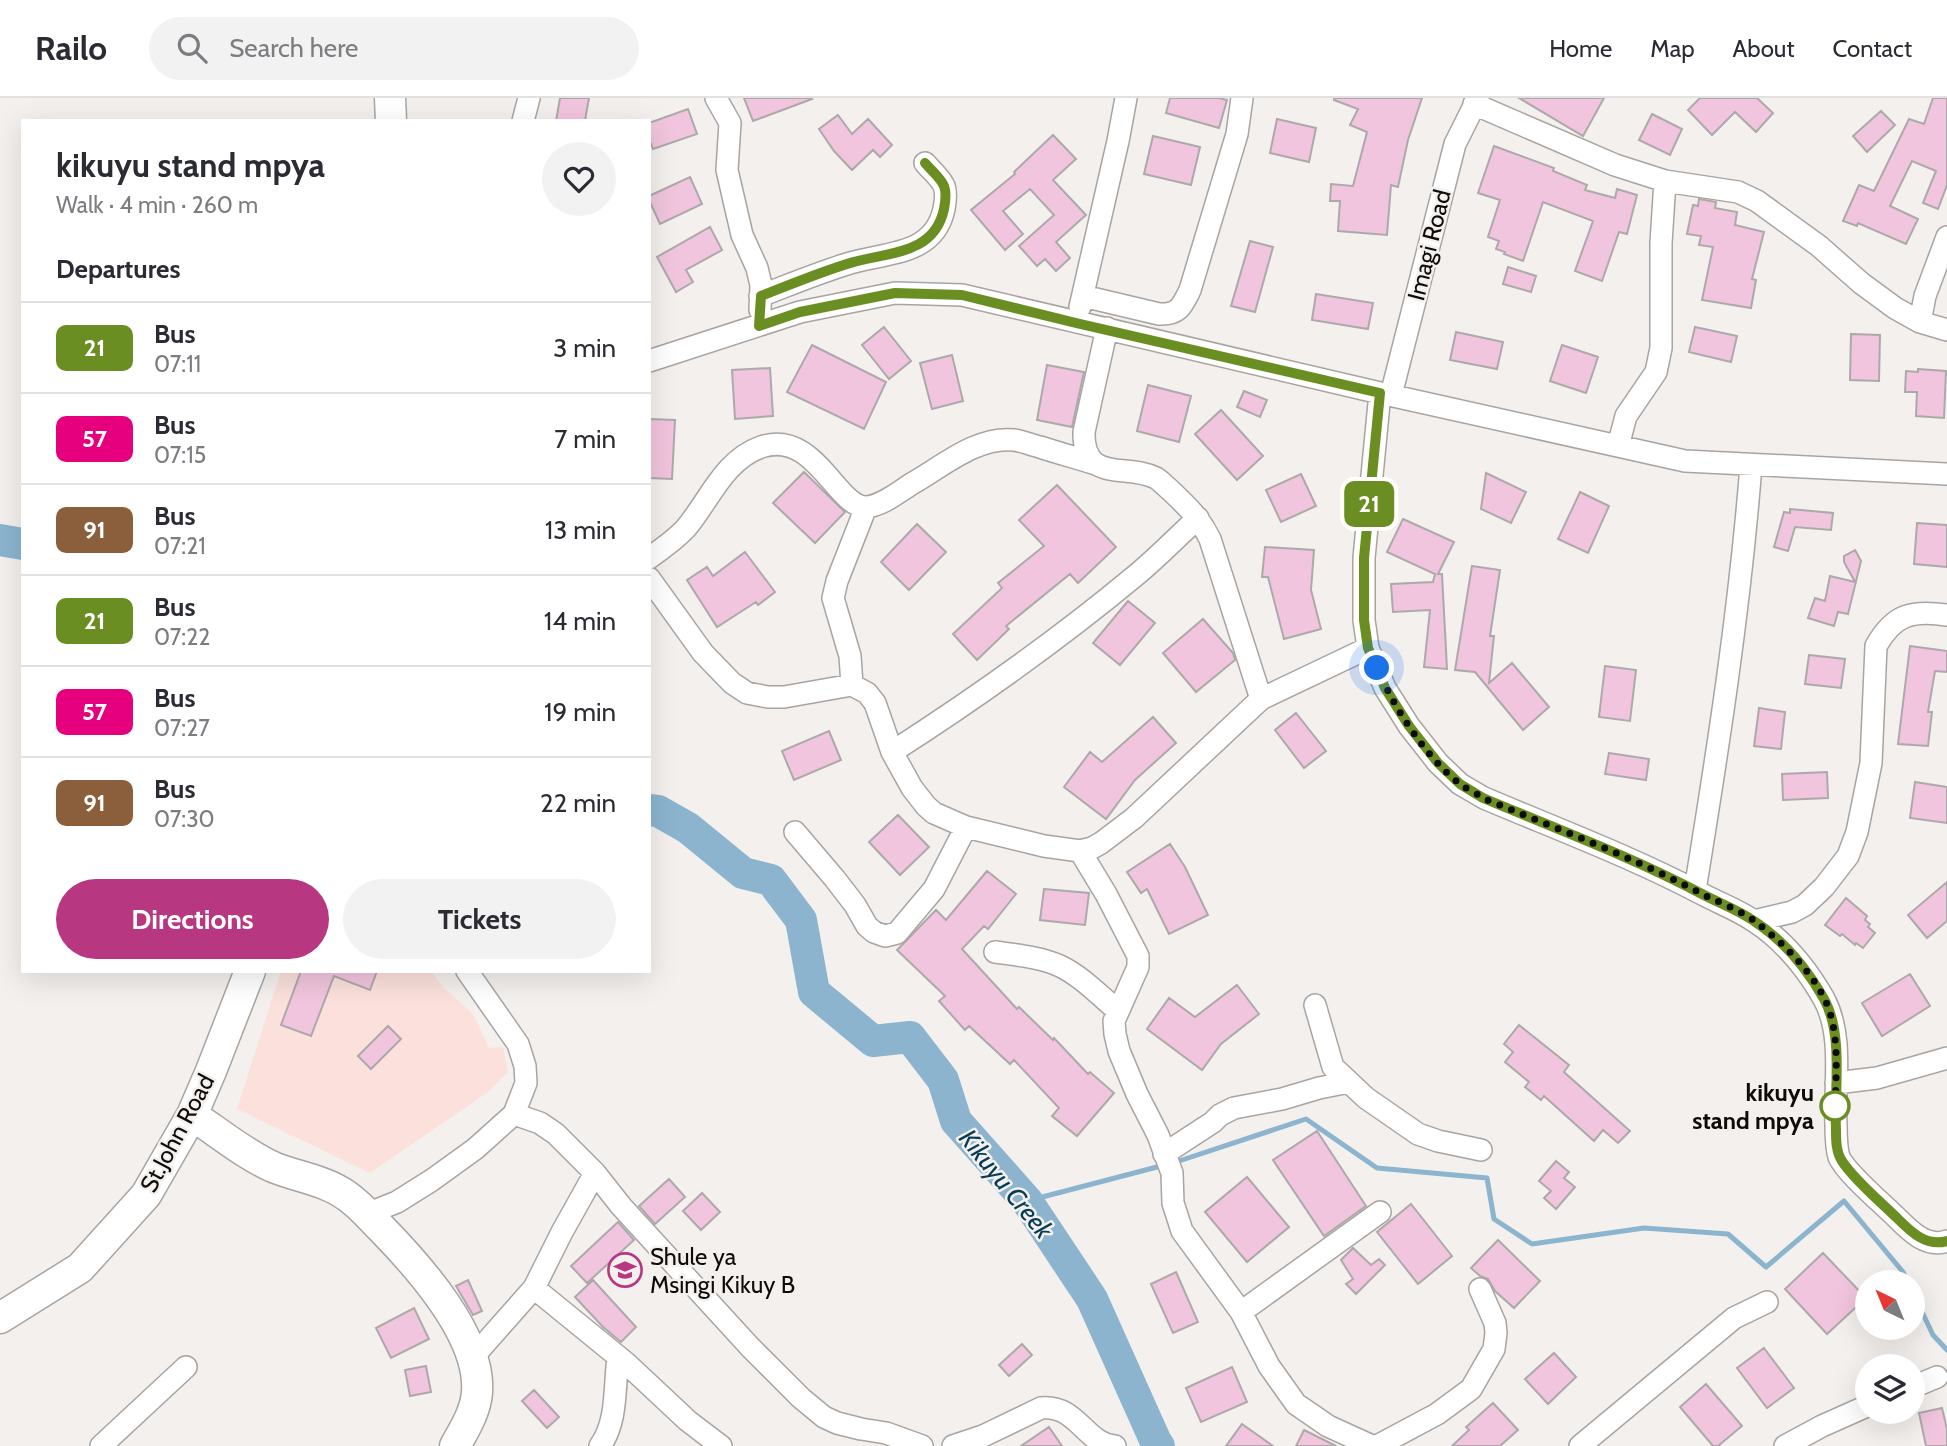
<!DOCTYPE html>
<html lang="en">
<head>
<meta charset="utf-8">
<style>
  :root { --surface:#fff; --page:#f2f2f3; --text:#2b2b33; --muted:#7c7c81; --line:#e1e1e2; --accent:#b83781 }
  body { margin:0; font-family:Cabin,sans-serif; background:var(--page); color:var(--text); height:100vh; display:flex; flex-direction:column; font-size:26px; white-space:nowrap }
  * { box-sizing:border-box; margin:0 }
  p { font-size:23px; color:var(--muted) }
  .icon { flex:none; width:38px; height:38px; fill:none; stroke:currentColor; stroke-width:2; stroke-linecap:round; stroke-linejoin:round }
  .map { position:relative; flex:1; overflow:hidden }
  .sheet { position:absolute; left:21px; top:21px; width:630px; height:854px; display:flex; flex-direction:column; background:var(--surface); border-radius:0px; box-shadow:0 7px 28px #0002 }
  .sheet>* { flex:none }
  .badge { padding:0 14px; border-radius:10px; font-size:24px; line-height:46px }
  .needle { width:46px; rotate:317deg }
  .controls { position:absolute; left:1855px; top:1172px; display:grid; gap:14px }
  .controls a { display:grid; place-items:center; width:70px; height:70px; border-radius:50%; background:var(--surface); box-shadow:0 7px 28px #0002; font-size:35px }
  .you { position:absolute; width:35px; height:35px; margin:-18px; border:5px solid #fff; border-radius:50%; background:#1a73e8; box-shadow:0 0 0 10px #1a73e833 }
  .map>.badge { position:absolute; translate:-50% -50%; box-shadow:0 0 0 4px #fff }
  h2 { padding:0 35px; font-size:26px; line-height:63px }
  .round { display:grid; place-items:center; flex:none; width:74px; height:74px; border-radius:37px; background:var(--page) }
  .overview { display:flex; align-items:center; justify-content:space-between; height:119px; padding:0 35px }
  h1 { font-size:33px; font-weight:700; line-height:52px }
  .button { display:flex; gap:14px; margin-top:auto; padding:14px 35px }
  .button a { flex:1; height:80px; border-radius:42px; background:var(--accent); color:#fff; font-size:28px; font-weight:700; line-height:80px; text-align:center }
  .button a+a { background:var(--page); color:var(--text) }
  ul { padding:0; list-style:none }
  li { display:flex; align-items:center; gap:21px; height:91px; padding:0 35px; border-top:2px solid var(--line) }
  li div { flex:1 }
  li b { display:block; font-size:26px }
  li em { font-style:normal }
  li .badge { min-width:77px; font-weight:700; text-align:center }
  header { display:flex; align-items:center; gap:42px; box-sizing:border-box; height:98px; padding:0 35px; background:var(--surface); border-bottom:2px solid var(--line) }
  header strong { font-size:33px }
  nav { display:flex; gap:38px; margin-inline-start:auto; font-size:24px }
  .search { width:490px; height:63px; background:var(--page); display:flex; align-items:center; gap:18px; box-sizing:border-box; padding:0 24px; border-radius:38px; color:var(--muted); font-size:26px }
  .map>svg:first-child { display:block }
  .industrial { fill:#fbe0db }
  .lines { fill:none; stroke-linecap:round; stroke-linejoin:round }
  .stream { stroke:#8cb4cf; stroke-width:5 }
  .river { stroke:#8cb4cf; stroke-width:32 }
  .building { fill:#f1c5dd; stroke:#ada9ab; stroke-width:2 }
  .street-casing { stroke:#a8a4a2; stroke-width:24 }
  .secondary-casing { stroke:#a8a4a2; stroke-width:33 }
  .street { stroke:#fff; stroke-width:21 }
  .secondary { stroke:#fff; stroke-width:30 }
  .line-casing { stroke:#fff; stroke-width:16 }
  .line { stroke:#6b8e23; stroke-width:10 }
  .walk { stroke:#0d0c0b; stroke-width:7; stroke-dasharray:0 12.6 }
  .stop-dot { fill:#fff; stroke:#6b8e23; stroke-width:3.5 }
  .labels { text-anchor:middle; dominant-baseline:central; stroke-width:5; stroke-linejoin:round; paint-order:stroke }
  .street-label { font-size:24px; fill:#0d0c0b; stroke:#f4f0ed }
  .stop-label { font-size:24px; font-weight:bold; fill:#0d0c0b; stroke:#f4f0ed; text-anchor:end }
  .poi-label { font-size:24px; fill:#0d0c0b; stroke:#f4f0ed; text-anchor:start }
  .water-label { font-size:26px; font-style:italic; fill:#063c57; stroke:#f4f0ed }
</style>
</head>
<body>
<header>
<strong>Railo</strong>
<div class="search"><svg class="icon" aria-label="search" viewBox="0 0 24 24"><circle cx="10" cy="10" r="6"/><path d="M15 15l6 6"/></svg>Search here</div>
<nav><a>Home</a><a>Map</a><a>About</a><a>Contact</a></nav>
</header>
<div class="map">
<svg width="1947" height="1348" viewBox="0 0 1947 1348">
  <rect width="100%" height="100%" fill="#f4f0ed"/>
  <path class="industrial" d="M281,873H431L444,890L473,916L489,950L503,949L508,974L488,994L370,1075L237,1011Z"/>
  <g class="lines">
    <path class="stream" d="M1179,1063L1306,1021L1377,1070L1487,1080L1494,1121L1532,1146L1644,1130L1728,1136L1766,1169L1844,1103L1903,1174L1908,1185
      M1027,1103L1157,1069
      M1913,1195L1933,1237L1947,1252"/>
    <path class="river" d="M0,442L23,446
      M649,712L658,713L688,730L743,775L771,782L801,822L814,894L873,943L910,939L943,982L956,1023L1027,1103L1092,1201L1156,1344L1159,1348"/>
  </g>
  <path class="building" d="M560,0H589L585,23H556Z
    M744,0H811L812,1L753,23Z
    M1170,0H1219L1227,2L1219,30L1166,15Z
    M1334,0H1422L1408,42L1398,89L1391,87L1387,137L1338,133L1340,103H1330L1331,86L1353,88L1367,34L1350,27L1358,11L1334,2Z
    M1519,0H1604L1583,38Z
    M1700,0H1757L1773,15L1756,34L1735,14L1712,37L1688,12Z
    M1933,0H1947V87L1938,111L1923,105L1936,73L1912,63L1890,108L1918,121L1906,146L1858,125L1857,128L1843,123L1859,87L1874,93L1909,21L1924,26Z
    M688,11L697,36L653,51L649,41V25Z
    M1881,13L1895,27L1867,54L1853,38Z
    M1652,16L1682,31L1670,57L1639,42Z
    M838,17L852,36L868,21L892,47L880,59L873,52L852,72L834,53L819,31Z
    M1277,21L1316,30L1309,64L1270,55Z
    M1053,37L1076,61L1053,82L1086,117L1056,144L1070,160L1056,173L1045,161L1037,168L1019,148L1054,117L1030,91L1003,113L1023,136L1005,152L971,112L1015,76L1014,74Z
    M1153,38L1200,49L1191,87L1144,76Z
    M1494,48L1554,70L1553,73L1587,87L1585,92L1615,100L1617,91L1637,97L1627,136L1619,134L1602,183L1575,173L1593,123L1543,104L1523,163L1504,156L1505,154L1496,151L1499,143L1488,139L1500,102L1478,95Z
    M690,79L702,106L660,126L649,102V98Z
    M1699,101L1716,104L1715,110L1737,114L1735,127L1764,134L1752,181L1756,182L1751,210L1702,202L1713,149L1699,147L1701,138L1687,136L1693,107L1698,108Z
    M710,129L722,152L686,172L693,184L676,194L657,159Z
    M1250,143L1273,149L1255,214L1231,208Z
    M1508,169L1536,178L1531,194L1503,186Z
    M1316,196L1373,205L1368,231L1312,222Z
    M884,229L911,263L889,281L862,247Z
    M1695,229L1737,238L1731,264L1689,254Z
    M1456,234L1503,244L1497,271L1450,262Z
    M1851,236L1880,237L1879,283L1850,282Z
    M812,247L886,284L864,331L787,294Z
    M1562,247L1598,259L1586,295L1550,283Z
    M952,257L963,303L932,311L920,265Z
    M1047,267L1084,274L1072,329L1037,322Z
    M770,270L773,318L735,321L732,272Z
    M1918,271L1946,273L1944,320L1916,318L1917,294H1905L1906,273L1918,274Z
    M1148,287L1191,298L1179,344L1137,333Z
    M1244,293L1267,302L1260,319L1237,309Z
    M1221,312L1263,358L1237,382L1195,336Z
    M649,321L675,322L672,381L649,380Z
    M804,374L845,414L815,445L773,405Z
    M1486,375L1526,394L1511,425L1481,411Z
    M1301,376L1316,408L1281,424L1266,392Z
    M1057,387L1116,449L1078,485L1070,476L1006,528L1009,531L977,562L953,536L1002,490L998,485L1044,448L1019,422Z
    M1580,394L1609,408L1588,455L1558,441Z
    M1790,411L1833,415L1831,432L1795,429L1788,453L1774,449L1784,414L1790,415Z
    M1403,421L1454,444L1438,476H1442L1447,571L1424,569L1430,512L1393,514L1391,486L1433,484L1435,476L1387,454Z
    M1917,425L1947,427V469L1914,466Z
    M917,426L946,454L909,492L881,464Z
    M1265,449L1314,452L1311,492L1321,531L1284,541L1268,479H1262Z
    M1855,452L1861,463L1848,516L1838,514L1834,528L1808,520L1815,500L1825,503L1830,478L1855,484L1844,464V458Z
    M745,454L775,494L758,507L756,504L717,529L687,482L707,469L713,478Z
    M1472,468L1500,472L1490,538H1494L1489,585L1512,565L1549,609L1523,632L1475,574L1455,572Z
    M1128,503L1155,525L1120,567L1093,545Z
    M1203,521L1233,555L1235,562L1196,594L1163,555Z
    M1910,548L1947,553V574L1935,573L1928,614H1932L1928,648L1898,646Z
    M1809,557L1845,561L1841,590L1805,586Z
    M1605,568L1636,572L1630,623L1599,619Z
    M1759,610L1785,614L1781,651L1754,648Z
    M1296,615L1326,653L1304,670L1275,632Z
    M1153,619L1176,645L1135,682L1106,721L1064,689L1090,654L1102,664Z
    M829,633L841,662L794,682L782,653Z
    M1609,655L1649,661L1646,682L1605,676Z
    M1827,674L1828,700L1783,702L1782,676Z
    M1915,684L1947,689V725L1910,720Z
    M898,717L929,749L900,777L869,744Z
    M1170,746L1185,769L1208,817L1169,836L1147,791L1141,795L1127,774Z
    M987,773L1016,796L988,831L984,828L962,851L1017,911L1019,909L1053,942L1054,940L1088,976L1090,974L1114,995L1077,1038L1052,1018L1059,1010L1014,962L1010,966L969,928L965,932L939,903L945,898L897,852L936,812L946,822Z
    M1947,784V823L1927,840L1908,817Z
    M1044,791L1089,795L1085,827L1040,822Z
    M1846,800L1867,818L1865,822L1870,826L1868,829L1875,835L1863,850L1856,845L1855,847L1842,836L1840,838L1825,827Z
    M301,873H377L370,892L334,878L311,938L281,927Z
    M1910,876L1930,908L1882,938L1862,905Z
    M1237,887L1259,916L1221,946L1202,972L1147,931L1169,900L1195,919Z
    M1519,927L1569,967L1564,974L1630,1033L1618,1045L1603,1032L1594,1043L1544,998L1541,1002L1525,989L1529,984L1505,964L1513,954L1504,946Z
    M388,928L401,941L371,971L358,958Z
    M1317,1033L1366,1108L1324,1138L1273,1062Z
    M1556,1063L1569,1074L1564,1080L1575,1089L1556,1111L1544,1100L1551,1093L1539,1083Z
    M1247,1079L1289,1129L1247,1164L1205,1114Z
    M669,1081L685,1099L655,1126L639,1108Z
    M702,1095L720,1114L701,1132L683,1113Z
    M1411,1106L1452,1158L1418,1186L1377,1134Z
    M618,1124L634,1142L587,1185L571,1168Z
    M1498,1142L1540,1183L1514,1210L1495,1193L1488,1181L1480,1178L1471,1170Z
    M1353,1150L1371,1167L1379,1161L1385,1167L1356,1196L1346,1186L1353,1181L1341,1162Z
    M1823,1155L1866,1200L1827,1236L1785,1191Z
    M1176,1174L1198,1224L1173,1235L1151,1186Z
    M468,1182L482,1213L473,1217L456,1188Z
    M593,1182L636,1229L621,1244L603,1229L575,1199Z
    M414,1210L429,1241L391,1260L376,1230Z
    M1022,1246L1032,1257L1009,1278L999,1267Z
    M1764,1250L1794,1290L1767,1310L1737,1270Z
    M1554,1255L1576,1279L1548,1306L1525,1281Z
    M426,1268L431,1294L410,1298L405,1272Z
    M1232,1269L1247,1304L1201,1324L1186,1290Z
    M1706,1286L1742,1328L1718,1348H1713L1680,1309Z
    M534,1292L559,1319L547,1330L522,1303Z
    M1493,1305L1518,1332L1500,1348H1452L1469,1332L1466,1329Z
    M1942,1310L1947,1331V1348H1926L1919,1315Z
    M1242,1326L1273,1348H1226Z
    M1049,1329L1062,1348H1021Z
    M1304,1332L1336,1348H1296Z"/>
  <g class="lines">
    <g class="street-casing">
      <path id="street" d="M716,0L730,25L727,72L742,137L757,170L761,187L760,212
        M1474,6L1615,67L1665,83L1738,94L1757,103L1819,148L1861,185L1895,210L1920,224L1947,232
        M523,23L529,0
        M760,198C789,187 818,175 847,166C883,154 934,159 944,111C949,85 942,84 925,65
        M1083,198L1159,216C1179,217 1182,208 1190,192L1237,36L1242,0
        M1080,209L1118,43L1126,0
        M1920,224L1925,198L1947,139
        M1107,230L1084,334C1083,386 1127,365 1156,380C1161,383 1165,388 1169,391C1187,408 1199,419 1210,441L1261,601
        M649,263L800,214L895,195L962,197L1380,295L1685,363L1947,376
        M1380,295L1364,460V522L1368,550L1385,590L1409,628L1438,665L1460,686L1484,700C1557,731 1632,759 1702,796C1719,805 1738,812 1754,823C1783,842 1807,871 1824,901C1844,938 1834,987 1836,1027C1836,1037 1836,1049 1839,1059C1846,1075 1883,1106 1897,1120C1911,1134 1927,1150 1947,1143
        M1391,297L1455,46L1478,0
        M1618,348L1626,318L1656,274L1661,250V145L1665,83
        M649,460C662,451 675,442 686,430C709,403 724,362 761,349C815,331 836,409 866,409C882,408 900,393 913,385C943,368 977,338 1014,342C1023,343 1031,347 1040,349C1058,355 1077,360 1096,366
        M649,480L703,555L732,585L747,595L768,599H784L852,587L867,595L875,605L892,654L912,690L926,708L934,715L966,729L1044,748L1080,753L1092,750L1101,745L1134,720L1261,601L1368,550
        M852,587L850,558L833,500L837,483L866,409
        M892,654C976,600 1058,542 1135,478C1157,460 1177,439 1198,420
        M795,734L835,781L855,807L867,828L874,834L885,838L897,835L934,791L966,729
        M1080,753L1106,796L1138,858V869L1114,923L1115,936L1119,953L1137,996L1158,1037L1172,1075L1173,1105L1182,1133L1241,1214L1269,1268L1296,1306L1328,1328L1372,1348
        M1695,792C1718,651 1740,510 1751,367
        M1754,823L1792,814L1805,807L1824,789L1848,758L1857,734L1871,665L1876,548C1894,516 1912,512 1947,517
        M995,854C1016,857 1040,859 1060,868C1081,878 1099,897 1117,912
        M1315,907L1333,969L1366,1000L1418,1036L1438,1043L1481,1052
        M1836,985L1877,980L1947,960
        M514,1016L540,1025L556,1036L595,1075L621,1108L750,1249L801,1300L824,1319L837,1325L861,1331L886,1335L922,1348
        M1164,1056L1213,1024L1220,1017L1234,1010L1282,1001L1319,990L1349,984
        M367,1116L397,1104L432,1082L475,1051L514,1016L526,985L525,968L518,946L467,873
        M534,1190L626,1265L688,1323L721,1348
        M1241,1214L1380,1114
        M473,1259L534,1190L562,1134L595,1075
        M1913,1289L1937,1279
        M101,1348L186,1269
        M600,1348C618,1323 614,1289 618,1259
        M953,1348L983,1338L1041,1310C1077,1306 1085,1346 1115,1348
        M1377,1348L1437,1316L1471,1291L1494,1251L1496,1235L1495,1225L1480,1191
        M1580,1348L1734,1220L1767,1204
        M1785,1348L1822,1328L1867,1308"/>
    </g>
    <g class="secondary-casing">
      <path id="secondary" d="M390,0L391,23
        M192,1017C218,1034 244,1056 273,1069C297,1079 325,1082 347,1098C360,1107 371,1120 382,1131C419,1169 481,1238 477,1294C476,1313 464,1332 455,1348
        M0,1220L80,1170L146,1097L192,1017L211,973L250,873"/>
    </g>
    <use href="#street" class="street"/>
    <use href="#secondary" class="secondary"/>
  </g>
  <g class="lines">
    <g class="line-casing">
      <path id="line" d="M925,65C942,84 949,85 944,111C934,159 883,154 847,166C818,175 789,187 761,198L759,228L800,214L895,195L962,197L1076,225L1380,295L1364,460V522L1368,550L1385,590L1409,628L1438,665L1460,686L1483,700C1557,731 1632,759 1702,796C1719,805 1738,812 1754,823C1783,842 1807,871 1824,901C1844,937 1834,992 1836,1032C1836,1042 1836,1054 1842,1063C1854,1082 1881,1104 1897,1120C1911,1134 1926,1149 1947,1143"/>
    </g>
    <use href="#line" class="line"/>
    <path class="walk" d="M1377,570C1393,608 1427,661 1460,686C1467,691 1476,695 1483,700C1557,731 1633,759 1704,797C1721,805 1741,813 1756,824C1783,845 1811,872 1826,904C1840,936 1836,976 1835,1010V1008"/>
  </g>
  <defs>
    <g id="school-ring" transform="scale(1.75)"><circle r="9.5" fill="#f4f0ed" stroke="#b83781" stroke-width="1.5"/><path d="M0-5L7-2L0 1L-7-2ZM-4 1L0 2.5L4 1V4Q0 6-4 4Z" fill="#b83781"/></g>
  </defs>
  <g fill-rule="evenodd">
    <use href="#school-ring" x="625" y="1172"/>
  </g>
  <circle class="stop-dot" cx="1835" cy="1008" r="14"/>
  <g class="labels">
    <g class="street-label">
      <text transform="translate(1429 147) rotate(-76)">Imagi Road</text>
      <text transform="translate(177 1035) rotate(-62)">St.John Road</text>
    </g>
    <g class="stop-label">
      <text x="1814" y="994">kikuyu<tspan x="1814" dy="28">stand mpya</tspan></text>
    </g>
    <g class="poi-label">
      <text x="650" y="1158">Shule ya<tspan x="650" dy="28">Msingi Kikuy B</tspan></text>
    </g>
    <g class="water-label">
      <text transform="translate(1006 1086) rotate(51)">Kikuyu Creek</text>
    </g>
  </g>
</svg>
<div class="controls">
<a><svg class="needle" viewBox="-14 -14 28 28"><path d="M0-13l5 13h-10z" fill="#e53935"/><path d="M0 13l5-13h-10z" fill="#7c7c81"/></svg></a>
<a><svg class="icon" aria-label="layers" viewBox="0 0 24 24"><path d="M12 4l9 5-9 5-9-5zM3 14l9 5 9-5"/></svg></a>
</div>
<div class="you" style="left:1377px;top:570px"></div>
<b class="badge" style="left:1369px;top:406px;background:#6b8e23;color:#fff">21</b>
<section class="sheet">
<div class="overview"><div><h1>kikuyu stand mpya</h1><p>Walk · 4 min · 260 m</p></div><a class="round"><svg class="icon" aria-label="heart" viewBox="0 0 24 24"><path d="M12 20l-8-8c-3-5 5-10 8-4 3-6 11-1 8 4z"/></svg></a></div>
<h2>Departures</h2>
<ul>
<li><span class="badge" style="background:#6b8e23;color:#fff">21</span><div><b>Bus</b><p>07:11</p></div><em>3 min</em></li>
<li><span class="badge" style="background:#e6007e;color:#fff">57</span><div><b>Bus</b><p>07:15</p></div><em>7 min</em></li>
<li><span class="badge" style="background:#8b5e3c;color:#fff">91</span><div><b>Bus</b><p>07:21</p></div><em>13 min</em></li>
<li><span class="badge" style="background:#6b8e23;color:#fff">21</span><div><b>Bus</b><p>07:22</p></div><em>14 min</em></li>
<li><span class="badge" style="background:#e6007e;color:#fff">57</span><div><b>Bus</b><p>07:27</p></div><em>19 min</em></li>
<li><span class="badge" style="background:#8b5e3c;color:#fff">91</span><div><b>Bus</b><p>07:30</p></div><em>22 min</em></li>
</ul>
<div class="button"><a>Directions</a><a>Tickets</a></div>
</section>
</div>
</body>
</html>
